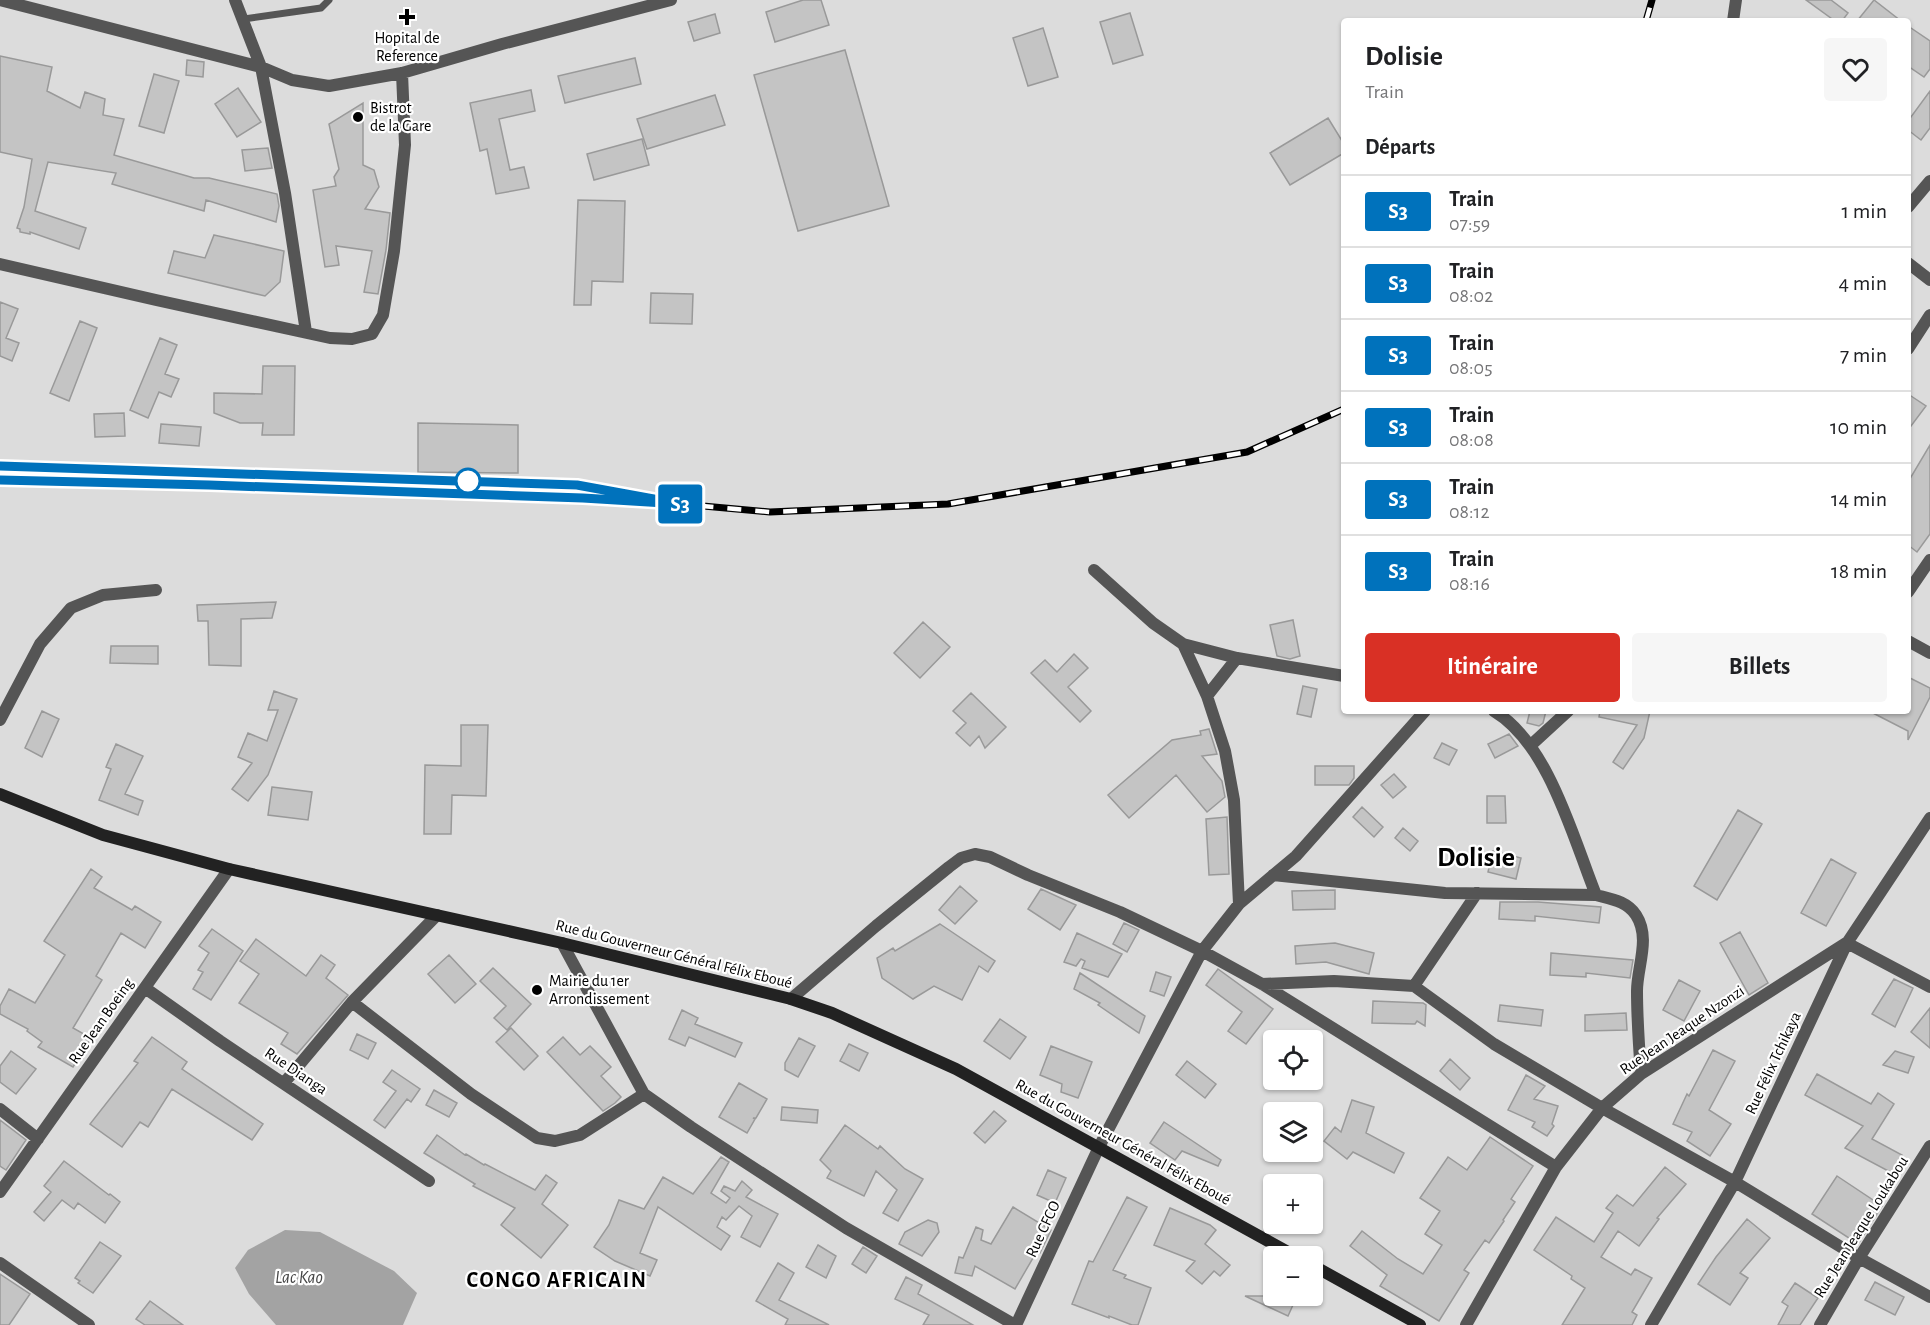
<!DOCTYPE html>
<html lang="fr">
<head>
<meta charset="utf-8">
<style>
  :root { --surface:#fff; --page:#f6f6f6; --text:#202124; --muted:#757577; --line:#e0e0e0; --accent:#d93025 }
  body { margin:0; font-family:"Alegreya Sans",sans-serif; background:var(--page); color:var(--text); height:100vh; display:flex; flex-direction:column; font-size:22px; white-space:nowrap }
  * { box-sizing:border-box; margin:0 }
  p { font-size:20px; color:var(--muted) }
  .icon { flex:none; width:33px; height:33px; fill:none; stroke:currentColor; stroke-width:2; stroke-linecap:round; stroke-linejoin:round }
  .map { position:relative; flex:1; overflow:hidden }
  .side { position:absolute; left:1341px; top:18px; width:570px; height:696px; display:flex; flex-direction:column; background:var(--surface); border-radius:6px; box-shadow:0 2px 4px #0004 }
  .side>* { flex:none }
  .badge { padding:0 12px; border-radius:4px; font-size:21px; line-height:39px }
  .tools { position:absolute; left:1263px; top:1030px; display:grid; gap:12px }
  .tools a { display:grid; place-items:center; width:60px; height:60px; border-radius:6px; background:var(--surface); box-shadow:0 2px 4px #0004; font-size:30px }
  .map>.badge { position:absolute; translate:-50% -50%; box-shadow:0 0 0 3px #fff }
  h2 { padding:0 24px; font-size:22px; line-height:54px }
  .round { display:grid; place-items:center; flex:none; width:63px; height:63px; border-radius:6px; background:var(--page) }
  .overview { display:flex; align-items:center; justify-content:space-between; height:102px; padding:0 24px }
  h1 { font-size:28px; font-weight:600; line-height:45px }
  .primary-button { display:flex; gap:12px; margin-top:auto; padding:12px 24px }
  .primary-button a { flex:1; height:69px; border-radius:6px; background:var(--accent); color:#fff; font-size:24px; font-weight:600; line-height:69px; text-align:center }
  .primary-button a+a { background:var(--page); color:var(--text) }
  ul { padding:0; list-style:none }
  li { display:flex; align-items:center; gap:18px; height:72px; padding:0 24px; border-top:2px solid var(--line) }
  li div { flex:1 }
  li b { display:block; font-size:22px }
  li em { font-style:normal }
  li .badge { min-width:66px; font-weight:700; text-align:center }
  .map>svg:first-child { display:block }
  .green { fill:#dcdcdc; fill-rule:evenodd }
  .water { fill:#a3a3a3 }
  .building { fill:#c4c4c4; stroke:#999; stroke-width:1.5 }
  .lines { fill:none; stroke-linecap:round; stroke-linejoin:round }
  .service { stroke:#555; stroke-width:7 }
  .minor { stroke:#555; stroke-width:12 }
  .secondary { stroke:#222; stroke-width:12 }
  .rail-casing { stroke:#000; stroke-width:7 }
  .rail { stroke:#fff; stroke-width:4.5; stroke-dasharray:14; stroke-linecap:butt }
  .line-casing { stroke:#fff; stroke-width:14 }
  .line { stroke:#0072bc; stroke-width:9 }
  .poi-dot { fill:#000; stroke:#fff; stroke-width:2 }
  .stop-dot { fill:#fff; stroke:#0072bc; stroke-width:3 }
  .labels { text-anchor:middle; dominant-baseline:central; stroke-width:4.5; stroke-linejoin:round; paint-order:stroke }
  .poi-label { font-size:16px; fill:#000; stroke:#fff; text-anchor:start }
  .street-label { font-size:16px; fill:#000; stroke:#fff }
  .water-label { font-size:18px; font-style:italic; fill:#444; stroke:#fff }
  .district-label { font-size:22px; font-weight:bold; letter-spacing:1.5px; fill:#000; stroke:#fff }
  .town-label { font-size:28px; font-weight:bold; fill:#000; stroke:#fff }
</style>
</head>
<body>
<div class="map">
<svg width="1930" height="1325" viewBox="0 0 1930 1325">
  <rect width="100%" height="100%" fill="#fff"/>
  <path class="green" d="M0,0H1930V1325H0ZM1344,21H1908V711H1344ZM1274,1041H1312V1080H1274ZM1274,1113H1312V1152H1274ZM1274,1185H1312V1224H1274ZM1274,1257H1312V1296H1274Z"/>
  <path class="water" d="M285,1230L320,1232L394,1271L417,1293L403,1325H276L249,1294L235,1268L248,1250Z"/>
  <path class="building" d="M803,0H821L829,25L775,42L766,12Z
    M1806,0H1831L1848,13L1842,21H1835Z
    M1874,0L1901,21H1857Z
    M1130,13L1143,55L1113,64L1100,22Z
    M715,14L720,33L694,41L688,22Z
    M1908,26L1930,41V69L1924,77L1908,66Z
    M1043,28L1058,77L1028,86L1013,38Z
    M845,50L889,206L798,231L754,75Z
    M0,56L52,67L47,91L80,108L85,92L105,99L103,115L124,119L114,155L194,178H209L277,194L279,206L276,222L206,200L204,211L112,184L116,173L48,162L35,211L86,228L79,249L30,232V234L20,232V229L17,228L24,207L32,159L0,152Z
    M635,58L641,84L565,103L558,76Z
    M187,60L204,62L203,77L186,75Z
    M154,74L179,81L164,133L139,126Z
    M238,88L261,122L237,137L215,104Z
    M531,90L535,111L499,119L510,170L524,167L529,188L496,194L487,149L480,151L470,103Z
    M1930,91V128L1921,140L1908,130V121Z
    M715,95L725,125L647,149L637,119Z
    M363,103V165L374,170L379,187L365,209L390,213L386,250L378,294L364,292L372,251L336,246L339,265L325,267L313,190L336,186L334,177L339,169L329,124Z
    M1328,118L1344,144V153L1290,185L1270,153Z
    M642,139L649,165L594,180L587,154Z
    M268,148L272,168L245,171L242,150Z
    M578,200L625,201L623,282L592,281L591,305H574Z
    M214,235L284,251L280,282L265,296L168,273L174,251L205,258Z
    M651,293L693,294L692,324L650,323Z
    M0,302L18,309L6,338L19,343L12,361L0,356Z
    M80,321L97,328L69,401L50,393Z
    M160,338L177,345L165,374L179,379L171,397L159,392L148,418L130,410Z
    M263,366H295L294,435H262L263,423H240L214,413V393L262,394Z
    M1908,394L1926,406L1908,430Z
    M124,413L125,436L95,437L94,414Z
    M418,423L518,425V473L418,472Z
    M161,424L201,427L199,446L159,443Z
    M1930,445V534L1917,552L1908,545V482Z
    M276,602L272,618L241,619V666L209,665L208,621H198L197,605Z
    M1293,620L1300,656L1290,659L1277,656L1270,625Z
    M923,622L950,647L920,678L894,653Z
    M111,646H158V664L110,663Z
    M1074,654L1088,668L1068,687L1091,711L1080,722L1031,673L1045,660L1057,672Z
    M1908,677L1930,688V697L1908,740V731L1869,711H1908Z
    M1303,686L1317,689L1311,717L1297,714Z
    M274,691L297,699L268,775L248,801L232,789L252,763L238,757L248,733L267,741L278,710H268Z
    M971,693L1006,727L985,748L979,736L970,746L956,733L966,723L953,711Z
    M42,711L59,719L42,757L25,748Z
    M1530,711H1546L1543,723L1539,726L1527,723Z
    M1600,711H1650L1644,738L1623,769L1613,762L1637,725L1599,717Z
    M461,725H488L486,796L452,795L451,834H424L425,765L461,766Z
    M1209,729L1217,754L1202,756L1222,781L1225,797L1207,812L1176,775L1129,818L1108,795L1172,740L1201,735L1200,731Z
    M1509,734L1518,746L1495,758L1488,744Z
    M1442,743L1457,750L1449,765L1434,758Z
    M116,744L143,756L125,794L143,801L138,815L99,800L111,769L106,767Z
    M1315,766H1354V778L1349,785H1315Z
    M1394,774L1406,787L1393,798L1381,785Z
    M272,787L312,792L308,820L268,815Z
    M1487,796H1505L1506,823H1487Z
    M1362,807L1383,827L1374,837L1353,817Z
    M1738,810L1762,824L1717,900L1694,886Z
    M1227,817L1229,874L1209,875L1206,819Z
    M1403,828L1418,841L1410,851L1395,838Z
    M1493,851L1521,858L1516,879L1488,872Z
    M1831,859L1856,873L1826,926L1801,913Z
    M91,869L102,877L94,888L132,910L135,906L161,922L145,948L121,933L96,976L102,980L73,1028L91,1038L73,1067L38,1047L42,1042L27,1031L28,1029L0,1014V1006L9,989L35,1003L65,955L44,941Z
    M960,886L977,901L955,924L939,910Z
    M1041,889L1076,905L1060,930L1028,909Z
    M1335,890V909L1293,910L1292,891Z
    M1500,902H1538L1601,907L1599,923L1535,916V921L1499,919Z
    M1124,923L1139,930L1127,952L1113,944Z
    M940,924L995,961L988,972L979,966L962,1000L934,986L913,999L882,978L877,958L893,948L895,951Z
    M212,929L243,951L211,1000L193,989L203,972L198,970L209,953L199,946Z
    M1740,932L1768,983L1749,995L1720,943Z
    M1077,933L1122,954L1108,977L1082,968L1085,961L1081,959L1076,966L1064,962Z
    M256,939L306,976L321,955L335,965L326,978L348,995L297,1054L281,1044L288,1033L239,1003L259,974L240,961Z
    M1335,943L1374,953L1369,974L1326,962L1296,964L1295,946Z
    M1551,953L1633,960L1630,978L1586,973V977L1550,975Z
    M449,955L476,984L455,1003L428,974Z
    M493,968L531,1004L507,1030L494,1018L506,1006L480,981Z
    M1218,969L1273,1009L1246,1044L1228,1031L1242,1012L1206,985Z
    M1156,972L1171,977L1164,996L1150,991Z
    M1080,973L1145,1016L1139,1033L1098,1005L1100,1003L1074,989Z
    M1894,979L1913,988L1895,1027L1872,1014Z
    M1679,980L1700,991L1684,1021L1663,1010Z
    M1373,1001L1423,1003L1426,1005L1425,1026L1417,1021L1415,1024L1372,1023Z
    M1500,1005L1543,1010L1541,1026L1498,1021Z
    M1930,1008V1048L1911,1032Z
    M682,1010L698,1018L695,1024L742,1043L735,1057L689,1037L685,1046L669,1039Z
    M1626,1013L1627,1030L1585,1031V1015Z
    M1000,1019L1026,1037L1010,1059L984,1041Z
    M511,1028L538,1056L524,1070L496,1042Z
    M357,1034L376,1043L368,1059L350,1050Z
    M152,1037L187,1062L182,1069L263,1124L252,1140L172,1089L148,1127L140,1122L122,1147L90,1124L138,1063L134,1061Z
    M563,1037L580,1055L590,1046L611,1067L601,1076L621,1097L615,1103L603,1111L547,1052Z
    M799,1038L815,1046L798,1077L785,1070V1063Z
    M849,1044L868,1053L859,1071L840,1061Z
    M1051,1046L1092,1062L1078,1098L1061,1092L1062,1084L1040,1075Z
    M1713,1050L1735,1061L1709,1110L1731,1124L1710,1156L1687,1141L1692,1132L1673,1124L1687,1094L1689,1096Z
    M11,1051L36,1069L16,1094L0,1082V1066Z
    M1895,1051L1914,1057L1908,1073L1883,1065Z
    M1450,1059L1470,1078L1460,1090L1440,1071Z
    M1187,1061L1216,1084L1205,1098L1176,1075Z
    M392,1070L420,1089L411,1102L407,1099L385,1128L374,1120L396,1091L383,1082Z
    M1817,1074L1871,1104L1878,1093L1894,1104L1872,1139L1902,1155L1892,1173L1845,1148L1863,1126L1805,1095Z
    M1526,1075L1545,1086L1534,1099L1558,1106L1552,1124L1554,1126L1547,1136L1532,1127L1535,1122L1508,1110Z
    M739,1083L767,1099L756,1118H753L755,1119L747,1133L719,1117Z
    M434,1090L457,1103L449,1117L426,1105Z
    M1352,1100L1374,1107L1366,1133L1404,1153L1394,1173L1353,1152L1347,1159L1324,1141L1335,1127L1341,1132Z
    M782,1107L818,1110L817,1123L781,1120Z
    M994,1111L1006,1121L985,1143L974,1133Z
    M0,1120L26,1140L6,1170L0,1166Z
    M1164,1122L1221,1160L1218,1166L1182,1151L1175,1160L1150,1143Z
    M845,1125L878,1149L880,1146L905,1169L923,1179L898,1221L883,1213L897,1190L876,1171L864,1196L827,1178L831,1171L820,1160Z
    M437,1135L465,1155L466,1154L484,1165L485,1164L535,1190L546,1175L557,1183L542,1204L568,1225L541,1258L501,1225L515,1208L473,1186L475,1184L424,1153Z
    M1490,1137L1533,1166L1511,1199L1515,1202L1503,1220L1504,1221L1489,1243L1485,1240L1464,1270L1469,1273L1439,1321L1380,1286L1387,1275L1350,1246L1362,1231L1398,1259L1423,1274L1442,1245L1425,1234L1440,1211L1420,1198L1448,1157L1467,1170Z
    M721,1157L729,1162L711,1193L726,1203L730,1198L721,1191L724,1186L735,1191L742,1181L752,1190L746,1197L778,1214L760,1247L741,1237L752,1216L739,1206L726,1220L722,1217L717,1227L730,1236L721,1250L658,1207L640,1253L657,1260L650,1276L615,1261L594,1247L609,1225L619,1200L644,1209L663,1177L693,1194Z
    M64,1161L109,1195L110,1194L120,1202L105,1223L78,1203L74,1209L62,1200L44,1221L34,1212L51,1192L44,1186Z
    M1665,1167L1686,1184L1657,1218L1659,1219L1639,1246L1618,1231L1601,1257L1631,1275L1635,1269L1652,1278L1632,1312L1637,1315L1632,1325H1562L1585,1288L1571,1279L1572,1276L1534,1250L1556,1217L1594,1242L1613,1213L1606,1208L1617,1195L1633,1206Z
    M1048,1170L1066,1178L1055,1203L1037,1195Z
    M1837,1176L1882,1206L1858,1244L1812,1214Z
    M1127,1197L1147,1207L1113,1270L1126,1275L1124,1278L1151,1288L1138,1325H1132L1109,1316V1318L1072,1304L1089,1261L1093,1262Z
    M1013,1207L1051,1230L1040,1253L1037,1251L1015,1289L975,1266L972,1276L955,1273L959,1257L963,1258L976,1227L983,1230L981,1240L991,1244Z
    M1170,1208L1210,1225L1216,1230L1205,1244L1230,1265L1220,1276L1214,1271L1202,1284L1186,1271L1195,1261L1154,1245Z
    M1747,1219L1770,1238L1740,1273L1748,1278L1730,1305L1698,1284L1716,1257Z
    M928,1220L937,1223L939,1232L922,1256L899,1244L905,1232Z
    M100,1242L121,1256L93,1293L78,1283L80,1281L75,1278Z
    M818,1245L836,1256L826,1278L806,1267Z
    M863,1247L877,1256L866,1273L852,1264Z
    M778,1263L794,1273L779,1300L829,1325H785L788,1319L756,1301Z
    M0,1274L30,1294L9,1325H0Z
    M906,1277L922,1285L918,1294L973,1325H923L929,1315L895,1299Z
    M1875,1282L1904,1297L1895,1315L1865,1300Z
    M1795,1283L1818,1298L1800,1325H1778L1788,1306L1782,1302Z
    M1245,1296H1297L1288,1316Z
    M150,1301L183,1325H145L136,1319Z"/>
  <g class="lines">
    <path class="service" d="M244,19L321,8L329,0"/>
    <path class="minor" d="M0,0L261,67L292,80L329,86L402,73L502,44L671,0
      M235,0L261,67L285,193L306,332
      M1733,21L1736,0
      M1908,207L1930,181
      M1908,263L1930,280
      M0,264L156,300L330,338L352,339L372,334L383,315L394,251L405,145L402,73
      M1908,349L1930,315
      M1908,592L1930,560
      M1908,641L1930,653
      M1183,644L1237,658L1344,676
      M1207,696L1237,658
      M1494,711C1549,744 1573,838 1596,895C1611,899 1627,901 1636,915C1651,938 1637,967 1637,991C1637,1019 1639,1047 1641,1074
      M0,720L40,644L71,608L103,595L156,590
      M1531,745L1568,711
      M1273,875L1445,893L1596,895
      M1239,904L1296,856L1425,711
      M562,943L644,1094L691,1127L846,1228L1015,1325
      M1847,943L1930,987
      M1262,984L1334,981L1414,986L1494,1044L1602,1108L1735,1182L1859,1258L1930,1297
      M1414,986L1477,893
      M145,988L220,1041L429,1181
      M791,999L876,926L949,867L961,858L975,854L990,857L1028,875L1120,912L1202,951L1262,984L1556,1167
      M352,1002L471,1094L537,1138L555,1141L580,1135L644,1094
      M284,1083L352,1002L437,915
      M0,1109L38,1139
      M0,1192L229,869
      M0,1263L89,1325
      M1016,1325L1099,1147L1202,951L1239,904L1234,800L1225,751L1207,696L1183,644L1153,623L1094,570
      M1466,1325L1556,1167L1602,1108L1641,1074L1846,943
      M1651,1325L1735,1182L1847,943L1930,818
      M1820,1325L1859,1258L1930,1146"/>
    <path class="secondary" d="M0,794L103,835L229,869L562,943L791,999L832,1013L956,1069L1297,1257
      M1312,1265L1420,1325"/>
    <g class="rail-casing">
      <path id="rail" d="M1646,21L1652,0
        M0,466L577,485L622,493
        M0,480L186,484L583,498L681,504L770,512L948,504L1247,452L1344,409"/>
    </g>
    <use href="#rail" class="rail"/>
  </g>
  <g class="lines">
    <g class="line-casing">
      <path id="line" d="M0,466L577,485L681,504L583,498L209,485L0,480"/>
    </g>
    <use href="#line" class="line"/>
  </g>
  <g class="poi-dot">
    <path d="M404 8h6v6h6v6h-6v6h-6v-6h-6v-6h6z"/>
    <circle cx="358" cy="117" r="6"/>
    <circle cx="537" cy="990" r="6"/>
  </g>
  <circle class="stop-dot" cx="468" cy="481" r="12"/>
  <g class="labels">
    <g class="poi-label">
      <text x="407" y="38" text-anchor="middle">Hopital de<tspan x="407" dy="18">Reference</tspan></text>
      <text x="370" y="108">Bistrot<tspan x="370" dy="18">de la Gare</tspan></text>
      <text x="549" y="981">Mairie du 1er<tspan x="549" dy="18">Arrondissement</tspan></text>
    </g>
    <g class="street-label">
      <text transform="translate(674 954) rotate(14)">Rue du Gouverneur Général Félix Eboué</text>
      <text transform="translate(101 1021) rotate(-55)">Rue Jean Boeing</text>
      <text transform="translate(1682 1030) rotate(-34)">Rue Jean Jeaque Nzonzi</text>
      <text transform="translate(1773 1063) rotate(-65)">Rue Félix Tchikaya</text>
      <text transform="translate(296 1071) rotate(34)">Rue Dianga</text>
      <text transform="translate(1123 1142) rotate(29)">Rue du Gouverneur Général Félix Eboué</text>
      <text transform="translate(1861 1227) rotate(-58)">Rue Jean Jeaque Loukabou</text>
      <text transform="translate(1043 1229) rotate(-65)">Rue CFCO</text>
    </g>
    <g class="water-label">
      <text x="299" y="1278">Lac Kao</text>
    </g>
    <g class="district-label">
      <text x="557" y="1280">CONGO AFRICAIN</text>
    </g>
    <g class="town-label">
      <text x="1476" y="858">Dolisie</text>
    </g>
  </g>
</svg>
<div class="tools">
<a><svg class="icon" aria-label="locate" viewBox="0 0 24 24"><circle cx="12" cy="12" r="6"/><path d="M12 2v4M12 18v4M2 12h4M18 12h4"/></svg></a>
<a><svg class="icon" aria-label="layers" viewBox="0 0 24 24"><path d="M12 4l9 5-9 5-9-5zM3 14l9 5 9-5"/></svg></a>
<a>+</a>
<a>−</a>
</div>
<b class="badge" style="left:680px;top:504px;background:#0072bc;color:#fff">S3</b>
<section class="side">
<div class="overview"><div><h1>Dolisie</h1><p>Train</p></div><a class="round"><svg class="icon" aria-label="heart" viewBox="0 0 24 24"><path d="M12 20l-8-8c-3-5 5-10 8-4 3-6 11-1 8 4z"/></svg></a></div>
<h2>Départs</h2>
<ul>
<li><span class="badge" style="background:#0072bc;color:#fff">S3</span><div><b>Train</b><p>07:59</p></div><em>1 min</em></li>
<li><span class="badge" style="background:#0072bc;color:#fff">S3</span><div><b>Train</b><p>08:02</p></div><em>4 min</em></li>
<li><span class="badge" style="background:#0072bc;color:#fff">S3</span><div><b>Train</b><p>08:05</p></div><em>7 min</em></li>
<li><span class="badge" style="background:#0072bc;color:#fff">S3</span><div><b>Train</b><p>08:08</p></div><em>10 min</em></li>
<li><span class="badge" style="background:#0072bc;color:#fff">S3</span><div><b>Train</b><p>08:12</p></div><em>14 min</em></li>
<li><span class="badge" style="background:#0072bc;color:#fff">S3</span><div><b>Train</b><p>08:16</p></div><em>18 min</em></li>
</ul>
<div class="primary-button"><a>Itinéraire</a><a>Billets</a></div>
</section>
</div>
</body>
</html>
